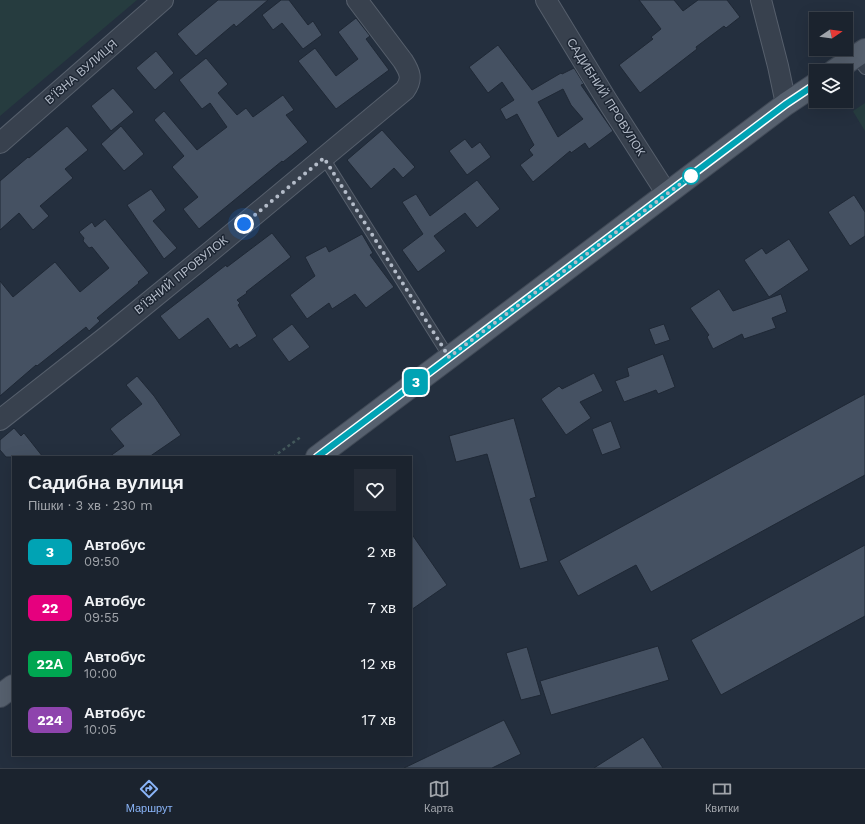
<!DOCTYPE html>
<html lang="uk">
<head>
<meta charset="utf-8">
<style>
  :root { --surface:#1b232e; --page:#242b36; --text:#f1f3f6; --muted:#a0a4aa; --line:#39404a; --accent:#8ab4f8 }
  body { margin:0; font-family:"Work Sans",sans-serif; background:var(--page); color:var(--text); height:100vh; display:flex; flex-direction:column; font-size:15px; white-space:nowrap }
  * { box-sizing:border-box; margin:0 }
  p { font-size:13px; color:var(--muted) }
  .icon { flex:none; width:22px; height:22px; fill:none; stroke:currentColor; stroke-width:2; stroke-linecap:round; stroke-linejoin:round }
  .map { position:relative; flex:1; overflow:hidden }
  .panel { position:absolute; left:12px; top:456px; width:400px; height:300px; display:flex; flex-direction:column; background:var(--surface); border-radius:0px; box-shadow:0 4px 16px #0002,0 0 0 1px var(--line) }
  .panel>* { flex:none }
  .badge { padding:0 8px; border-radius:6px; font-size:14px; line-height:26px }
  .needle { width:26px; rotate:77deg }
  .controls { position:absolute; left:809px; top:12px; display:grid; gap:8px }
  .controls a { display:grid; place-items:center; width:44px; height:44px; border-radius:0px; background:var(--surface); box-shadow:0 4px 16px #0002,0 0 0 1px var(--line); font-size:20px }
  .you { position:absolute; width:20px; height:20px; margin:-10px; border:3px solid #fff; border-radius:50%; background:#1a73e8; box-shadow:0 0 0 6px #1a73e833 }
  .map>.badge { position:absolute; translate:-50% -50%; box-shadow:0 0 0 2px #fff }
  .round { display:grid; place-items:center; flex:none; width:42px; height:42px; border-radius:0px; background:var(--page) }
  .head { display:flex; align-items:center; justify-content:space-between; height:68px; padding:0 16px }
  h1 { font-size:19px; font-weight:600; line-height:30px }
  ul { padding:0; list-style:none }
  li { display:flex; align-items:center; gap:12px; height:56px; padding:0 16px }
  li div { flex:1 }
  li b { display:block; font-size:15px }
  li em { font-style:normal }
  li .badge { min-width:44px; font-weight:700; text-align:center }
  .tabs { display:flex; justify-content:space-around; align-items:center; height:56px; border-top:1px solid var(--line); background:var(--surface); font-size:11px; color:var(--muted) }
  .tabs a { display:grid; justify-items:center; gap:2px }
  .tabs .selected { color:var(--accent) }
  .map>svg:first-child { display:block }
  .green { fill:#263c3f }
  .building { fill:#455162; stroke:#1f2835; fill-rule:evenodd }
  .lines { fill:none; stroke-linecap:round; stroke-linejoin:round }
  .service-casing { stroke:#565f6c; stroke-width:12 }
  .minor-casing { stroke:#565f6c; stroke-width:22 }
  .primary-casing { stroke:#414a57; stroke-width:24 }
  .path { stroke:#44595c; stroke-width:2.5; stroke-dasharray:3 3; stroke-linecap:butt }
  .service { stroke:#38414e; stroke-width:10 }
  .minor { stroke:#38414e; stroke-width:20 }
  .primary { stroke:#56606e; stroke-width:22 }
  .line-casing { stroke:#fff; stroke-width:9 }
  .line { stroke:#00a3b4; stroke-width:6 }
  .walk { stroke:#b4bcc9; stroke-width:4; stroke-dasharray:0 7.2 }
  .stop-dot { fill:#fff; stroke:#00a3b4; stroke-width:2 }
  .labels { text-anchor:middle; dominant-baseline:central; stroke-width:3; stroke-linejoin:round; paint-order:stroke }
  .street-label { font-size:12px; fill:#b4bcc9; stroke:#1d2633 }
</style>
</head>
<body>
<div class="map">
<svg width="865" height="768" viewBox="0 0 865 768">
  <rect width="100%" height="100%" fill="#242f3e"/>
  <path class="green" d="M0,0H137L0,116Z
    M865,103V131L854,113L853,111Z"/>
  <path class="building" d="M218,0H268L236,27L234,24L196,56L177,34Z
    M281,0H289L308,25L313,21L322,35L303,49L282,23L273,30L262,15Z
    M639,0H674L683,11L698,0H727L740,17L726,28L724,26L696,47L697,49L640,93L619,65L653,39L651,37L661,29Z
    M356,18L370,36L366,39L389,70L336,109L298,61L315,48L336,76L358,59L338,32Z
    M498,45L532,90L561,73L562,74L574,68L584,84L581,85L613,131L589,149L585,143L571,153L570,151L533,182L520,165L533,155L529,150L534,145L517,114L506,120L500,109L514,100L502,82L488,93L469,67ZM563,89L571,105L583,119L558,137L538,102Z
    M156,51L174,73L155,90L136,68Z
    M206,58L228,84L218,93L237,115L246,108L253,117L283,95L294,110L286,115L308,142L283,162L282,161L199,229L183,209L198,197L172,167L184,156L154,120L164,111L197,150L227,127L210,103L202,109L179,80Z
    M113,88L134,112L111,131L91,106Z
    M67,126L88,150L65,169L73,178L40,206L49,216L33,230L19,213L0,230V181L28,157L29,158Z
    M121,126L144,154L124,171L101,144Z
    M382,130L415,167L403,178L394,168L371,189L347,160Z
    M465,139L472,148L480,142L491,157L467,175L449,151Z
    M477,180L500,209L477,228L465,213L434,236L446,251L418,272L402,250L423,234L402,202L416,194L430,216Z
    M151,189L166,210L153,221L177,248L164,259L127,205Z
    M854,195L865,212V236L850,246L828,212Z
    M105,219L149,273L138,282L139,283L97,318L100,321L89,331L86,327L37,366L36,365L0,396V281L13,297L55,262L80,292L109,268L92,247L89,248L83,241L84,238L79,232L92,222L95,227Z
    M272,233L291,257L246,292L247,293L237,300L240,303L238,305L257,336L239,348L237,344L230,349L208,318L179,340L160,316L226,265L227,267Z
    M362,234L373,253L370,255L394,287L366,308L355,294L332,309L329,303L307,319L290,295L315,276L305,257L326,246L329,252Z
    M789,239L809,270L769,297L744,260L762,248L766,254Z
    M719,289L733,311L781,294L787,312L772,318L776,328L744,339L742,334L713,349L707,337L709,335L690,308Z
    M292,324L310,347L289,362L272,339Z
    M664,324L670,340L655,345L649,329Z
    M663,354L675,387L658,394L656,390L624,402L615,381L629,376L627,368Z
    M594,373L603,391L580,402L591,418L566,435L541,399L559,386L562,389Z
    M137,376L154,396L181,435L149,457H109L124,446L110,429L117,423L142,404L126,385Z
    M865,394V475L651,592L636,565L578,596L559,561Z
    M514,418L536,497L530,499L548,561L520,569L487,454L456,462L449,436Z
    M611,421L621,448L602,455L592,429Z
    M14,428L21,436L24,433L43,457H6L0,450V440Z
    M411,533L447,585L411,610Z
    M865,545V616L721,695L691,640Z
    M658,646L669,680L551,715L540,681Z
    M527,647L541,695L521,700L506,653Z
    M504,720L521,754L492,768H404Z
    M643,737L663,768H594Z"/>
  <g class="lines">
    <g class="service-casing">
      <path id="service" d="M855,56L865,69
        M324,158L449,357"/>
    </g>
    <g class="minor-casing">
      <path id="minor" d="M546,0L608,102L667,194
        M761,0L778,66L786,104
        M0,143L163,0
        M0,420L107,336L210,252L405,90C413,79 410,72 403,61L357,0"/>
    </g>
    <g class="primary-casing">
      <path id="primary" d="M834,71L865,50
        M317,457L786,104L816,84
        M0,696L13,686"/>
    </g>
    <path class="path" d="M273,457L302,436"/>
    <use href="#service" class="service"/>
    <use href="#minor" class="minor"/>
    <use href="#primary" class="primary"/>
  </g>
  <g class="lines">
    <g class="line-casing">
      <path id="line" d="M317,457L786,104L816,84"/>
    </g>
    <use href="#line" class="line"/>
    <path class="walk" d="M244,224L324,158L449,357L691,176"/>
  </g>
  <circle class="stop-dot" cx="691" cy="176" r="8"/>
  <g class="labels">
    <g class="street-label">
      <text transform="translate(81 72) rotate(-41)">В'ЇЗНА ВУЛИЦЯ</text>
      <text transform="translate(606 97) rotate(58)">САДИБНИЙ ПРОВУЛОК</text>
      <text transform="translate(181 275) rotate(-39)">В'ЇЗНИЙ ПРОВУЛОК</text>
    </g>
  </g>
</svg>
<div class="controls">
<a><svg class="needle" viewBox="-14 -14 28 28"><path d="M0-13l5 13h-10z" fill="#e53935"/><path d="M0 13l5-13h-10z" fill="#a0a4aa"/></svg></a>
<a><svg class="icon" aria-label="layers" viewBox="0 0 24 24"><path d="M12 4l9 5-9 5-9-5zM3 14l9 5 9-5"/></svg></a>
</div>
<div class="you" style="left:244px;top:224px"></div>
<b class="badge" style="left:416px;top:382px;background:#00a3b4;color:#fff">3</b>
<section class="panel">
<div class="head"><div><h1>Садибна вулиця</h1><p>Пішки · 3 хв · 230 m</p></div><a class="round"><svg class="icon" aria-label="heart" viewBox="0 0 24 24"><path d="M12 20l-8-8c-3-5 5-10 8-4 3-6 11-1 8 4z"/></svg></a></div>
<ul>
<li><span class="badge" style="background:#00a3b4;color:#fff">3</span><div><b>Автобус</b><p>09:50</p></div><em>2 хв</em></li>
<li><span class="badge" style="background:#e6007e;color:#fff">22</span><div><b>Автобус</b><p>09:55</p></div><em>7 хв</em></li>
<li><span class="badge" style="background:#00a651;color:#fff">22А</span><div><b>Автобус</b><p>10:00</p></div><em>12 хв</em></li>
<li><span class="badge" style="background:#8e44ad;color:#fff">224</span><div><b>Автобус</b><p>10:05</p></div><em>17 хв</em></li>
</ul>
</section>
</div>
<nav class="tabs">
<a class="selected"><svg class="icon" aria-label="directions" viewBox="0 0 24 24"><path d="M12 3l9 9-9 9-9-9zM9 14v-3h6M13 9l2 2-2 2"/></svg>Маршрут</a>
<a><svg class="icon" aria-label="map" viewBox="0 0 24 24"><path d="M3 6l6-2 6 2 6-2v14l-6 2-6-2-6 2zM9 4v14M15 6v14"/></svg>Карта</a>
<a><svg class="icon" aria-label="tickets" viewBox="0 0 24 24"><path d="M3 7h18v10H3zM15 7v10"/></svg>Квитки</a>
</nav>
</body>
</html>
